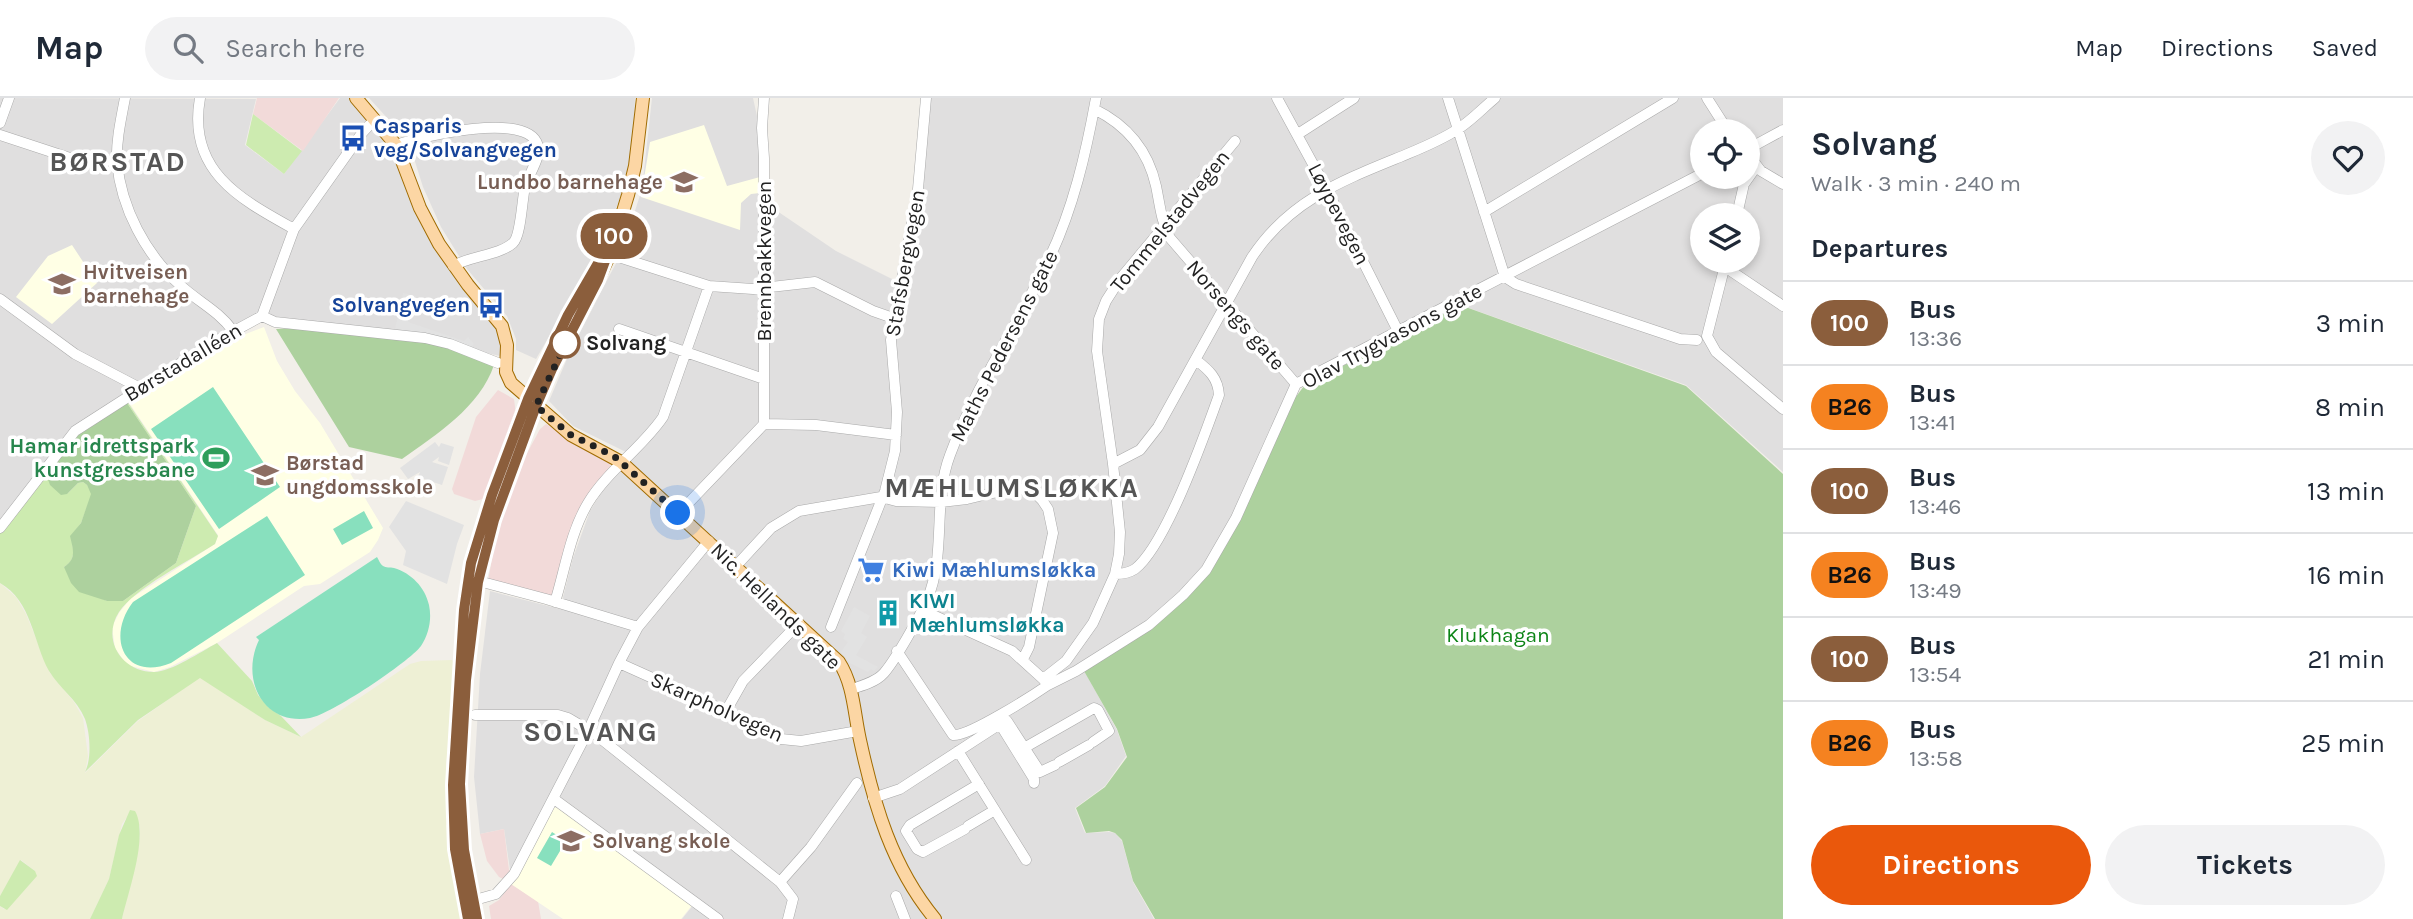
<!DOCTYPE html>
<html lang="en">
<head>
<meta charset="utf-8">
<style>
  :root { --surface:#fff; --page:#f2f2f3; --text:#1f2937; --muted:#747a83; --line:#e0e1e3; --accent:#ea580c }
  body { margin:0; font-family:Karla,sans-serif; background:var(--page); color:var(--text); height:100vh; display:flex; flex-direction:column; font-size:26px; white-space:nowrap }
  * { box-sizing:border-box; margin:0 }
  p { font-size:23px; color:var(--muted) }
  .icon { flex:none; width:38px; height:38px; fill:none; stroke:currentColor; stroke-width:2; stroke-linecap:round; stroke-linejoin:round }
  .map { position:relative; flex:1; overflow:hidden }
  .drawer { display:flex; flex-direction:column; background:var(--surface); width:630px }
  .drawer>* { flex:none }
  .badge { padding:0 14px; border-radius:23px; font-size:24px; line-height:46px }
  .buttons { position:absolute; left:1690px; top:21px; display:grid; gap:14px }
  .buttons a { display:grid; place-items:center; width:70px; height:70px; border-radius:50%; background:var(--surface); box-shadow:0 4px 10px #0003; font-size:35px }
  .you { position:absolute; width:35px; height:35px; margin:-18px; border:5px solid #fff; border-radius:50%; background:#1a73e8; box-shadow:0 0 0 10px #1a73e833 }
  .map>.badge { position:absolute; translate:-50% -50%; box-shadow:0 0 0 4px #fff }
  h2 { padding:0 28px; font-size:26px; line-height:63px }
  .round { display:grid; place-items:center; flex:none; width:74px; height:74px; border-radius:37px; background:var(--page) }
  .summary { display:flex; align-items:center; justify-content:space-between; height:119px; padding:0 28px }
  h1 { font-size:33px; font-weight:700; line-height:52px }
  .primary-button { display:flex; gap:14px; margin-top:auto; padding:14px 28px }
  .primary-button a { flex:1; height:80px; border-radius:42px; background:var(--accent); color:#fff; font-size:28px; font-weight:700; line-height:80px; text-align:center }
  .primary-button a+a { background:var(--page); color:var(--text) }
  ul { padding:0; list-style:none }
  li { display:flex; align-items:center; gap:21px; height:84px; padding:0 28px; border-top:2px solid var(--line) }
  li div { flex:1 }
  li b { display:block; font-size:26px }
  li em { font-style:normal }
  li .badge { min-width:77px; font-weight:700; text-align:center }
  header { display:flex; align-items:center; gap:42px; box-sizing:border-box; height:98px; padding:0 35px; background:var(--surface); border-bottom:2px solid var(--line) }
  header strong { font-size:33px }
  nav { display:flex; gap:38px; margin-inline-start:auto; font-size:24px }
  .search { width:490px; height:63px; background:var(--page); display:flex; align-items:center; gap:18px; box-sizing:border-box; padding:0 24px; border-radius:38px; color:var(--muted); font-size:26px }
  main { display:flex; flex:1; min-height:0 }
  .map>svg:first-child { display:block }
  .residential { fill:#e0dfdf; fill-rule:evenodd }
  .commercial { fill:#f2dad9 }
  .education { fill:#ffffe5 }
  .farmland { fill:#eef0d5 }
  .grass { fill:#cdebb0; fill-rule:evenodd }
  .forest { fill:#add19e }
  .pitch { fill:#88e0be }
  .parking { fill:#e2e2e2 }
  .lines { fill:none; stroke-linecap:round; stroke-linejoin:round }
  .minor-casing { stroke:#a9a9a9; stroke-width:11 }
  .major-casing { stroke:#a06b00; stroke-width:14 }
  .minor { stroke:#fff; stroke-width:10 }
  .major { stroke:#fcd6a4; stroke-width:12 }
  .line-casing { stroke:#fff; stroke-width:16 }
  .line { stroke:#8b5e3c; stroke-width:10 }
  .walk { stroke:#222; stroke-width:7; stroke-dasharray:0 12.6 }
  .stop-dot { fill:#fff; stroke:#8b5e3c; stroke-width:3.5 }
  .labels { text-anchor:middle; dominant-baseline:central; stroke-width:7; stroke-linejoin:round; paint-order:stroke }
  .transit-label { font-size:21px; font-weight:bold; fill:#164399; stroke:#fff; text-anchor:start }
  .education-label { font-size:21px; font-weight:bold; fill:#785e54; stroke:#fff; text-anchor:start }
  .street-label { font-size:21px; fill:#222; stroke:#fff }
  .stop-label { font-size:21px; font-weight:bold; fill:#222; stroke:#fff; text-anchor:start }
  .leisure-label { font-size:21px; font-weight:bold; fill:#27864d; stroke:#fff; text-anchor:end }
  .shop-label { font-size:21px; font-weight:bold; fill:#366cbe; stroke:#fff; text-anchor:start }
  .culture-label { font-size:21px; font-weight:bold; fill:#0d838f; stroke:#fff; text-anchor:start }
  .park-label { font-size:21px; fill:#0c8416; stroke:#fff }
  .district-label { font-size:28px; font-weight:bold; letter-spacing:2px; fill:#555; stroke:#fff }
</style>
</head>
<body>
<header>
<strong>Map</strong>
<div class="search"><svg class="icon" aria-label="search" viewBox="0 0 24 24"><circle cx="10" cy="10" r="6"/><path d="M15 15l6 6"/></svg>Search here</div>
<nav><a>Map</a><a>Directions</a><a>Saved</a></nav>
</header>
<main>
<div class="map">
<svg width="1783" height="821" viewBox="0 0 1783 821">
  <rect width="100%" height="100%" fill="#f2efe9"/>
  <path class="residential" d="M0,0L256,1L245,47L284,76L340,0H350L360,7L401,58L430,136L498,228L503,244L500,258L384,232L255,216L224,233L83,323L0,426Z
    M369,0H635L634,41L622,96L595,159L536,261L516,252V241L507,218L467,171L441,129L423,89L411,51L401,35Z
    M652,0H753L757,18L761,102L836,153L904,187L926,0H1783V374L1686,287L1449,203L1302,279L1219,447L1201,473L1149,522L1080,565L1117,632L1126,658L1105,688L1075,710L1085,735L1109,734L1115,735L1122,743L1133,784L1154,821H682L698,801L554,694L513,773L510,772L504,731L480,736L474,679L480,576L490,493L560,511L573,460L590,413L626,354L573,328L549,303L575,242L621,156L642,91ZM1703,33H1748V79H1703ZM1703,117H1748V163H1703Z"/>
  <path class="commercial" d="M257,0H339L303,53L253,16Z
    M498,292L514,301L516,317L488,395L483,401L475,403L454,396L452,391L476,319Z
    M546,326L611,362L610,370L592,395L553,501L488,483L494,450L504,415L525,359L540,331Z
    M504,731L509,772L513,774L506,782L499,779L487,763L480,736Z
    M511,786L538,803L541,821H491L489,808L499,802Z"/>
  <path class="education" d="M704,27L727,88L760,79V95L751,96L741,105L740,132L641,99L650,44Z
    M72,147L97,185L52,226L16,199L48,158Z
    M264,229L277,263L295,293L320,325L383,430L378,442L370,454L320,486L304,488L217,545L170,569L154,574L127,567L115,550L112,529L119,515L130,501L215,446L218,437L128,303L220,246Z
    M560,709L693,806L681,821H563L511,786L553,710Z"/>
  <path class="farmland" d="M0,485L16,499L26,516L50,575L74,604L83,620L88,658L85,675L138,623L200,579L265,622L301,639L410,566L421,563L452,562L454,564L453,616L446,666V711L449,760L461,821H122L140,739V729L132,712L122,726L109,781L90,821H0V808L4,811L29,787L35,773L21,762L0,798Z"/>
  <path class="grass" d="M253,16L302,53L284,76L246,47Z
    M127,303L218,438L215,446C189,463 135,490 119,514C101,542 122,574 154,574C171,574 202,553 217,545L252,583L258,597L268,609L281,618L301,639L265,622L200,580L138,622L85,674C92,660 90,635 85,621C77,601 59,590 49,573C33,544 32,503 0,485V431L76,337ZM127,305L196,408L176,465L123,503H107L96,498L64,469C77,461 73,451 71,438L81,425L92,396L87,387L83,384L78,385L67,396Z
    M130,712L135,713C149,738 128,794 122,821H90L109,781L119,737Z
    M20,762L35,773L37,778L7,812L0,808V798Z"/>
  <path class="forest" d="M1460,207L1686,288L1783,376V821H1155L1133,783L1122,742L1115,735L1109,733L1086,735L1076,710L1105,689L1127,659L1117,631L1084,573L1208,475L1228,444L1295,300L1304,288Z
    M294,230L419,242L452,250L494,267C480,309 436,337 402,361L349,349L276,231Z
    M127,305L196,408L176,465L123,503H107L79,494L71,485L64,469C77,461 73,451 70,438L81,425L91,396L87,387L83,384L78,385L67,396L61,397L50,387L46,376L76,339Z"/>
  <path class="pitch" d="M213,289L280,389L219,431L151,331Z
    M364,413L373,430L342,447L333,431Z
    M267,418L305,477L171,565C124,584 106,539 133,504Z
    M377,459C379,462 380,466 383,468C386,470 390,469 394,470C411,475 425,489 429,507C432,521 429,536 421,548C409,564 330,617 310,620C263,628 240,581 259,542L256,539Z
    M552,734L566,743L551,768L537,760Z"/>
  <path class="parking" d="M403,195L416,198L408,224L464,243L468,239L474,246L470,250L436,238L395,231Z
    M435,344L439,349L441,345L454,349L449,367L438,363L439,359L432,364L448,369L442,387L418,379L420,374L408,381L400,370Z
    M406,403L464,427L457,446L447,486L403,467L406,453L389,429Z
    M854,509L870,518L861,535L867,539L856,557L878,569L874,573L871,571L868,574L850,565L841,554L848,544L843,541L845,536L841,533Z"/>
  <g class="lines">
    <g class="minor-casing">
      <path id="minor" d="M125,0C121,21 116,43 117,64C121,110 146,157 180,187C197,203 219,213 233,233
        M200,0C187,73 240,101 294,131
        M1277,0L1326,90L1398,233
        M1448,0L1505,179L1516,186L1680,241L1697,242
        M1707,0L1728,33
        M1094,11C1127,27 1148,52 1156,88C1160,107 1161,123 1170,140L1296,286
        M0,25L9,0
        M1298,36L1354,0
        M0,37L76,62L117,63
        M396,47C420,39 529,12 538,48C541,60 528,77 525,89C522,101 521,138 513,145C500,157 470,158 453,168
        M1748,51L1783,32
        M1748,56L1761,73L1783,86
        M1484,114L1673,0
        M1737,117L1744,86L1756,69
        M606,155L709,188L753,191L815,184L873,213L893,220
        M1726,163L1707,238L1716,254L1783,311
        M1725,169L1783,208
        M0,201L75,256L140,290
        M262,218L275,224L425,240L450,246L498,265
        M262,218L294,131L362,35L375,21
        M619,231L764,281
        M764,326V60L762,30L764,0
        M1113,366L1140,352L1158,329L1252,159C1289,103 1341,83 1400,59C1419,51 1440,43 1458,31C1471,23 1483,10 1495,0
        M678,416L764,326L816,327L896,337
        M0,430L75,333L212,245L262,218
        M736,468L771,430L799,413L881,399L896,403L941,404L967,401L992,395L1021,391L1036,396L1042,402L1048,411L1053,435L1029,549L1023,561
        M1115,476C1122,476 1129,475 1135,471C1166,447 1205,336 1219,297C1218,280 1209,272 1196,262
        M486,485L546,501L638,529
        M555,504C565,472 570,435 588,405C608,372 642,350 663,319L709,188
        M922,512L1012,553L1043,581L1066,563L1093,525L1115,476L1119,456L1120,434L1113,366L1097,253L1099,221L1106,203L1120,181L1235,43
        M831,529L885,393L895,353L897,314L891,242L918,91L926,0
        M897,553L953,637C968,639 1032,598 1048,587
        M619,565L726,613L781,641L801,643L858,633
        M1043,581L1048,587L1076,573L1149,527L1183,497L1206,472L1236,420L1296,286L1703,75
        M851,591C862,588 876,584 884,575C896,561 919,520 927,502C947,455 932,404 950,357C975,289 1017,228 1048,163C1073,112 1086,55 1096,0
        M726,613L743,583L799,525
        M475,617H558L568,620L595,636L780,784L793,801L788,821
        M1000,626L1007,623L1040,674L1055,667
        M1024,650L1094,610L1098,612L1109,633L1093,644
        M958,653L1026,762
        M1059,664L1089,647
        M873,700L900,691L1000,626L1034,681V685
        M554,701L718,821
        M968,728L995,712
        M965,731L923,754L917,751L906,733L910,727L979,686
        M780,784L811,749L857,685
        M896,798L905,821
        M468,804L496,796L514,776L588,633L619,565L638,529L709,443"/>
    </g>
    <g class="major-casing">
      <path id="major" d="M356,0L396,47L420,110L439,146L468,187L502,228L507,247L506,274L511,285L571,337L621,364L839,564C854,587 854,616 860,642C874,707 892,769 935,821
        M463,539C465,480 481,427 502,372C510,349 518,324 528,301C548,255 573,212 597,168
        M453,704L455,751L468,821
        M477,821L464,752L460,686L466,582L478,483L494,422L536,308L552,271L590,199L610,156L628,97L635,68L643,0"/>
    </g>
    <use href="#minor" class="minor"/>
    <use href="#major" class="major"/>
  </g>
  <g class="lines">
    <g class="line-casing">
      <path id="line" d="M468,821L455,751L453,687L464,512L471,465L492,397L528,301L568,217L615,136L598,182L552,271L536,308L494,422L478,484L466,582L460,686L464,752L477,821"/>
    </g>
    <use href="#line" class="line"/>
    <path class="walk" d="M565,245L568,240L536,308L571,337L614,358L678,415"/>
  </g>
  <defs>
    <g id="bus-bare" transform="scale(2.1)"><path d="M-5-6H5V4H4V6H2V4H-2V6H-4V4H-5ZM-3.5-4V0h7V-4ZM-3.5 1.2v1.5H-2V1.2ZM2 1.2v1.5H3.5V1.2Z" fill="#1a4fb4" stroke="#fff" stroke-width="2.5" paint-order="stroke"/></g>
    <g id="school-bare" transform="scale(2.1)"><path d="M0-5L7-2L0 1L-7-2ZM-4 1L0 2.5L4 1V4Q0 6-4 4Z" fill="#8d6e63" stroke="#fff" stroke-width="2.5" paint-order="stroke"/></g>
    <g id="stadium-bare" transform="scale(2.1)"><path d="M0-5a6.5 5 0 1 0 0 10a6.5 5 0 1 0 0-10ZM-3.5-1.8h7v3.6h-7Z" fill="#2e9e5b" stroke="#fff" stroke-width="2.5" paint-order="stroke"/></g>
    <g id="supermarket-bare" transform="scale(2.1)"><path d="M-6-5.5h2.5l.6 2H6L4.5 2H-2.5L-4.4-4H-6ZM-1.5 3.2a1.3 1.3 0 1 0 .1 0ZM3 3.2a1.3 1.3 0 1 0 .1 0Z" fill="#3f7fe0" stroke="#fff" stroke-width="2.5" paint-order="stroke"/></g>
    <g id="building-bare" transform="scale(2.1)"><path d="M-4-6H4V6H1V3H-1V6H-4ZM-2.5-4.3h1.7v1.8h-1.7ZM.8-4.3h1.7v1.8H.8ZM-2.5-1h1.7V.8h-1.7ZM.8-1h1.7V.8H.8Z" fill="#0f9aa8" stroke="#fff" stroke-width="2.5" paint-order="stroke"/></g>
  </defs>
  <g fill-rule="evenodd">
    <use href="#bus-bare" x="353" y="40"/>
    <use href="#school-bare" x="684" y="84"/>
    <use href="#school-bare" x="62" y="186"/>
    <use href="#bus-bare" x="491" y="207"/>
    <use href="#stadium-bare" x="216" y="360"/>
    <use href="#school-bare" x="265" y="377"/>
    <use href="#supermarket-bare" x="871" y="472"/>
    <use href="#building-bare" x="888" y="515"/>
    <use href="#school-bare" x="571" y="743"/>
  </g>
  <circle class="stop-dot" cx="565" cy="245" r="14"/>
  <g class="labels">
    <g class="transit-label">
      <text x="374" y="28">Casparis<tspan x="374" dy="24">veg/Solvangvegen</tspan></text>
      <text x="470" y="207" text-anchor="end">Solvangvegen</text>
    </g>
    <g class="education-label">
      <text x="663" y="84" text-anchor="end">Lundbo barnehage</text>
      <text x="83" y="174">Hvitveisen<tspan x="83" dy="24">barnehage</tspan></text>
      <text x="286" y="365">Børstad<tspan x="286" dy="24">ungdomsskole</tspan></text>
      <text x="592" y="743">Solvang skole</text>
    </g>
    <g class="street-label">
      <text transform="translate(1339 116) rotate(63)">Løypevegen</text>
      <text transform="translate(1170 123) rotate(-51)">Tommelstadvegen</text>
      <text transform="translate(764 163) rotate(-90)">Brennbakkvegen</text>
      <text transform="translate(905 165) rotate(-80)">Stafsbergvegen</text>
      <text transform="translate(1236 217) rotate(49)">Norsengs gate</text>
      <text transform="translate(1392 238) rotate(-28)">Olav Trygvasons gate</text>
      <text transform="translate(1004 248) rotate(-63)">Maths Pedersens gate</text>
      <text transform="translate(183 264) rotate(-31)">Børstadalléen</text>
      <text transform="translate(776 508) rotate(44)">Nic. Hellands gate</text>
      <text transform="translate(717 609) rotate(24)">Skarpholvegen</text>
    </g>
    <g class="stop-label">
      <text x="586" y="245">Solvang</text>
    </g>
    <g class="leisure-label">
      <text x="195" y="348">Hamar idrettspark<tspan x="195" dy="24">kunstgressbane</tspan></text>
    </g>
    <g class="shop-label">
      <text x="892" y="472">Kiwi Mæhlumsløkka</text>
    </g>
    <g class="culture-label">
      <text x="909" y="503">KIWI<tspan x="909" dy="24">Mæhlumsløkka</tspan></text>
    </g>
    <g class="park-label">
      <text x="1498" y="537">Klukhagan</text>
    </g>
    <g class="district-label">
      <text x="118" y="63">BØRSTAD</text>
      <text x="1012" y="389">MÆHLUMSLØKKA</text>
      <text x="591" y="633">SOLVANG</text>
    </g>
  </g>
</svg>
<div class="buttons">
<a><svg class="icon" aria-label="locate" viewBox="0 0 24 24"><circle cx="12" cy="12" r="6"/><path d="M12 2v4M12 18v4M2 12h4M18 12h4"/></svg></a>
<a><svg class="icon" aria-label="layers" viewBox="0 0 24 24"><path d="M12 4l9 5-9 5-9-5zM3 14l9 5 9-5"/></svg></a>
</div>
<div class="you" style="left:678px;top:415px"></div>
<b class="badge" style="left:614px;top:138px;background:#8b5e3c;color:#fff">100</b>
</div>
<section class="drawer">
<div class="summary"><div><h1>Solvang</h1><p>Walk · 3 min · 240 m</p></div><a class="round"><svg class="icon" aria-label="heart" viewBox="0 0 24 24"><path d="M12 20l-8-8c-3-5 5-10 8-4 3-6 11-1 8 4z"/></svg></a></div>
<h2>Departures</h2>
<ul>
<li><span class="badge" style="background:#8b5e3c;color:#fff">100</span><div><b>Bus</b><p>13:36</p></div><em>3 min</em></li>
<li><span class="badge" style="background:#f58220;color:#111">B26</span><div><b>Bus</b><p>13:41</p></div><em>8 min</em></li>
<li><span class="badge" style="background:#8b5e3c;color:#fff">100</span><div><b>Bus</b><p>13:46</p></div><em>13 min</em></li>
<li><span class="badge" style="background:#f58220;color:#111">B26</span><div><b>Bus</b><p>13:49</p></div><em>16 min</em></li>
<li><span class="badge" style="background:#8b5e3c;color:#fff">100</span><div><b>Bus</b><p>13:54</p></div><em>21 min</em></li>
<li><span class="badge" style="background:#f58220;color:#111">B26</span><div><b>Bus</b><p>13:58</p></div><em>25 min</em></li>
</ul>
<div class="primary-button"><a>Directions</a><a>Tickets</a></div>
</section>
</main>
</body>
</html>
